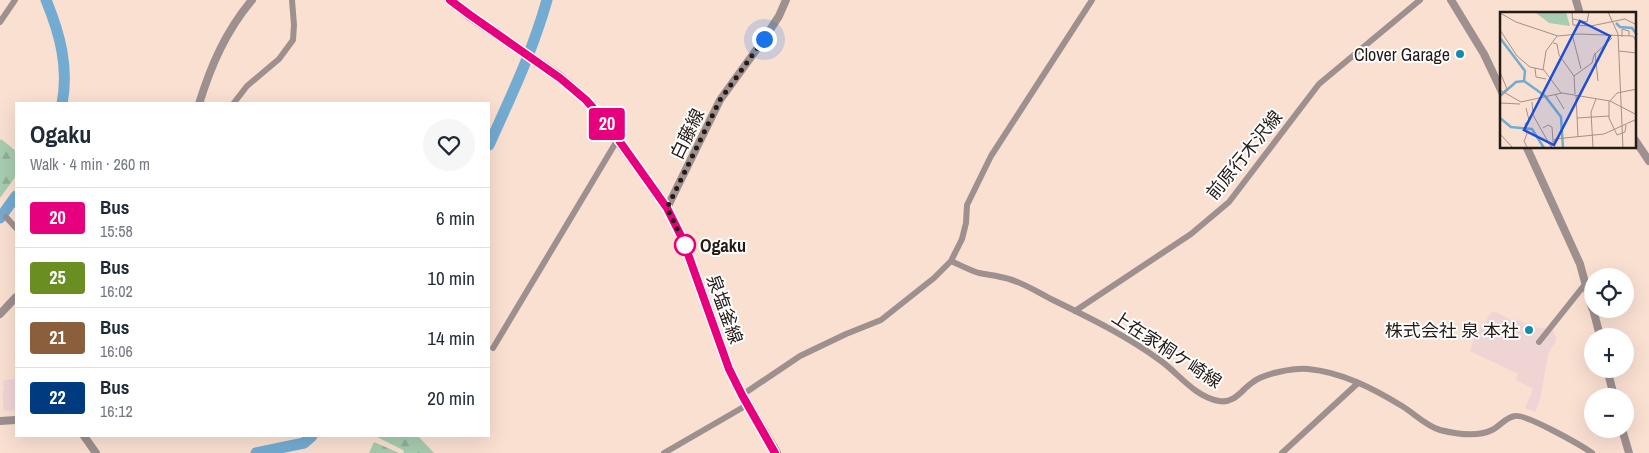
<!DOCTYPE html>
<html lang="en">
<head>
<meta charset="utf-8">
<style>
  :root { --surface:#fff; --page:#f6f6f7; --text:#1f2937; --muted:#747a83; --line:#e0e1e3 }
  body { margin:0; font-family:"Archivo Narrow","Noto Sans JP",sans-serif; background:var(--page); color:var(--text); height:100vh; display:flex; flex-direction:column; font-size:19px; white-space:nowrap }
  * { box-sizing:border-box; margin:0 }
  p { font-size:16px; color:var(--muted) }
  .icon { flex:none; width:28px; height:28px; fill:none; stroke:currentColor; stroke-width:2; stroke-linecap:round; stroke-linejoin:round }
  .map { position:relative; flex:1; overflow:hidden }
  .sheet { position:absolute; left:15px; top:102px; width:475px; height:335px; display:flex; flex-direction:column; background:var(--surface); border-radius:0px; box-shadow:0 5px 20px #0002 }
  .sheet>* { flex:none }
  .badge { padding:0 10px; border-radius:4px; font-size:18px; line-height:32px }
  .tools { position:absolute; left:1584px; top:268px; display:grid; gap:10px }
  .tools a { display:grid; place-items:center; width:50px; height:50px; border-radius:50%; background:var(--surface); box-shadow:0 5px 20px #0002; font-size:25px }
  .you { position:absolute; width:25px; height:25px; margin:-12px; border:4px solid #fff; border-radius:50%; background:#1a73e8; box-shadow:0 0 0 8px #1a73e833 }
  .map>.badge { position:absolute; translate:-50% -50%; box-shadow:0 0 0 2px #fff }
  .round { display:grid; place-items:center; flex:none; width:52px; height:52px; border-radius:26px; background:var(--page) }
  .headline { display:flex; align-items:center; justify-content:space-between; height:85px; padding:0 15px }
  h1 { font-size:24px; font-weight:700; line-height:38px }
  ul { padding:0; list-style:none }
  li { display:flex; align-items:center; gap:15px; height:60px; padding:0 15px; border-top:1px solid var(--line) }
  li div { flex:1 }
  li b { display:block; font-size:19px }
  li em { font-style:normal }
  li .badge { min-width:55px; font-weight:700; text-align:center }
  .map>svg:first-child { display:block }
  .commercial { fill:#efd4d4 }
  .forest { fill:url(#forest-firs) }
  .cemetery { fill:url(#cemetery-stones) }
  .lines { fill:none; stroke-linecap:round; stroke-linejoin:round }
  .river { stroke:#74abd1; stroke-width:11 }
  .minor { stroke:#9d908f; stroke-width:6 }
  .tertiary { stroke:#9d908f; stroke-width:8 }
  .primary { stroke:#604b49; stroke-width:10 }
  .line-casing { stroke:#fff; stroke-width:11 }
  .line { stroke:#e6007e; stroke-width:8 }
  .walk { stroke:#241b16; stroke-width:5; stroke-dasharray:0 9 }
  .poi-dot { fill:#138bae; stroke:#fff; stroke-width:2 }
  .stop-dot { fill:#fff; stroke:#e6007e; stroke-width:2.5 }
  .labels { text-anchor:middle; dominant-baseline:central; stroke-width:4; stroke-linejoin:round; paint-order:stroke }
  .poi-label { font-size:18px; fill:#241b16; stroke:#fff; text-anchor:end }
  .street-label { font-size:18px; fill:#241b16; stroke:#fff }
  .stop-label { font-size:18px; font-weight:bold; fill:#241b16; stroke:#fff; text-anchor:start }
  .inset-river { fill:none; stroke:#74abd1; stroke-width:2.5 }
  .inset-road { fill:none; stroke:#a49186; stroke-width:1 }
  .view { fill:#1d4ed8; fill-opacity:0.15; stroke:#1d4ed8; stroke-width:2.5 }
  .inset-edge { fill:none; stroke:#241b16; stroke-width:2.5 }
</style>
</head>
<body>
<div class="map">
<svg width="1649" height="453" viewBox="0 0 1649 453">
  <defs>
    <pattern id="forest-firs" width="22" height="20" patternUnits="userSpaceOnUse" patternTransform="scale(1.25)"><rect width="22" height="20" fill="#a7ccaf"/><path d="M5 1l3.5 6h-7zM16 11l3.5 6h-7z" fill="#90af96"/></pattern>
    <pattern id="cemetery-stones" width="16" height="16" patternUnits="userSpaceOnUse" patternTransform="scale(1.25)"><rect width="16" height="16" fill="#a7ccaf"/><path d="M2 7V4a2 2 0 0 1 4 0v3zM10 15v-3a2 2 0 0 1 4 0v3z" fill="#90af96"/></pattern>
  </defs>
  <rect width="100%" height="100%" fill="#fae0d1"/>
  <path class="commercial" d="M1494,311L1513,321L1514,319L1539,328L1552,329L1557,338L1548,355L1540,400L1535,412L1525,408L1533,389L1516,380L1518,374L1470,351L1474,338L1479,330L1483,326L1490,314Z
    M16,378V410L4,411L2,391L4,390L3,381Z"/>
  <path class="forest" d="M1,139L16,151V176L0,198V141Z
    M375,436H418L434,453H404L403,450Z"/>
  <path class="cemetery" d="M374,442L399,453H400H369Z"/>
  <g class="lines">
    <path class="river" d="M46,0C60,34 69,67 62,104
      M489,145C511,96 532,53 547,0
      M0,218L16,196
      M256,453L304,443L312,436"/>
    <path class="minor" d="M0,22L15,0
      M233,104L247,86L279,59L293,40L294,25L292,0
      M6,217L16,228
      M951,261L962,239L966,223L967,205L991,156L1092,0
      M1075,311L1191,234L1229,202L1319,84L1420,0
      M1539,342L1586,283
      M493,348L618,139
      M742,395L800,356L846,334L881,320L934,278L951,261C960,265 969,270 979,273C989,275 999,276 1009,279C1024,283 1039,293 1053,300C1090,318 1127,336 1161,361C1179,374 1195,397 1219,401C1235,404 1242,389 1253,382C1265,373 1294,368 1308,369C1342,372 1374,389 1402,406C1415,414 1426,426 1440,430C1456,434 1478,437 1492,430C1500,426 1506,417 1515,416C1526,414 1581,445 1592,453
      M664,453L747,405
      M1282,453L1358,383"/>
    <path class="tertiary" d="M1451,0L1484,54L1502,92
      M1576,0L1580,14
      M199,104C211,65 226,31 252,0
      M1635,140L1649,161
      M1527,148L1580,264L1592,308
      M667,208L720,100L764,39L779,16L786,0
      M1593,309L1600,336
      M0,314L16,297
      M1607,369L1614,396
      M0,421L16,420
      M1622,429L1629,453
      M84,436L96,453"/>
    <path class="primary" d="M450,0L469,15L561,78L586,100L607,125L655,191L667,208L683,240L729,369L742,395L776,453"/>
  </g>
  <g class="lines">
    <g class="line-casing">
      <path id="line" d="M450,0L470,15L560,78L586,100L608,125L655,191L667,208L683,240L729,369L742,395L775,453"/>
    </g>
    <use href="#line" class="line"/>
    <path class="walk" d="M685,245L667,208L720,100L764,39"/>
  </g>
  <g class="poi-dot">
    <circle cx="1460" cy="54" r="5"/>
    <circle cx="1529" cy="330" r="5"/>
  </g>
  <circle class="stop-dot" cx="685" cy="245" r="10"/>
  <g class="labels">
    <g class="poi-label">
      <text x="1450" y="54">Clover Garage</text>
      <text x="1519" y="330">株式会社 泉 本社</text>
    </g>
    <g class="street-label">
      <text transform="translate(687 134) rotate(-64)">白藤線</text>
      <text transform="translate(1244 155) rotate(-51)">前原行木沢線</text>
      <text transform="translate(725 309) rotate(70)">泉塩釜線</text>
      <text transform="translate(1167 349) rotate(33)">上在家桐ケ崎線</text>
    </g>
    <g class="stop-label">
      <text x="700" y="245">Ogaku</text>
    </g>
  </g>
  <g transform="translate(1500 12)">
    <rect width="136" height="136" fill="#fae0d1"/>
    <path d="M35,0H66L70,14L49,11Z" fill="#a7ccaf"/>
    <path class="inset-river" d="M116,11L120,15L132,16L137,23M0,26L25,59L24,69M24,69L45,84L61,105L63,136M0,84L16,70L24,69M0,106L11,115L32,117L44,136"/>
    <path class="inset-road" d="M72,0L73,13L91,14L125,7L137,13M108,0L118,22L123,136M0,1L16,10L58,24L78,22L133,24L136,29M73,7L87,10L89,0M0,18L17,44L30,55L44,58L61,81M72,22L81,57M122,25V17L129,19V24M53,31L57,32L59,43L74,64M119,39L137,41M95,41L98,69M35,56L36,65L46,67M43,58L46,39L57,24M0,60L7,77L4,79M0,78L21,90M55,82L64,97M75,82L74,64L92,51L94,43L112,26M76,83L78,125M109,89V106L117,123L125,120L126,113M110,89L137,103M21,90L62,81L110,89L117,81L137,77M32,90L33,103L51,135M0,91L20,92M26,96L29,108L25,112L27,122L24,129L27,135M77,106L109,104M43,116L48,113L52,115L53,130M0,122L13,136M51,135L55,127L104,122L137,107M93,136L91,100L96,87"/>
    <path class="view" d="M80,9L110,24L54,133L24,118Z"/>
    <rect width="136" height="136" class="inset-edge"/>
  </g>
</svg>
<div class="tools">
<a><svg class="icon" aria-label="locate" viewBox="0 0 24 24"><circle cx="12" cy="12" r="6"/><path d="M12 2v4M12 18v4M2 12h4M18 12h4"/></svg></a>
<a>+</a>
<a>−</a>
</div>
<div class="you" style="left:764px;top:39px"></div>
<b class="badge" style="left:607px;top:124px;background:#e6007e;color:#fff">20</b>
<section class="sheet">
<div class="headline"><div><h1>Ogaku</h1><p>Walk · 4 min · 260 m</p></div><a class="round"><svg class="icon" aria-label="heart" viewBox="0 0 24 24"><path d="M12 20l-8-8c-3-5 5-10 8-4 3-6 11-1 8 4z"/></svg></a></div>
<ul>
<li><span class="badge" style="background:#e6007e;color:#fff">20</span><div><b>Bus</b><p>15:58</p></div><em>6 min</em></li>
<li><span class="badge" style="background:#6b8e23;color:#fff">25</span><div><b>Bus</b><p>16:02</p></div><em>10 min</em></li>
<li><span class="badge" style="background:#8b5e3c;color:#fff">21</span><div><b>Bus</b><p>16:06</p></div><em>14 min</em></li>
<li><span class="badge" style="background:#003b80;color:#fff">22</span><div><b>Bus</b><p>16:12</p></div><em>20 min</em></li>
</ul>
</section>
</div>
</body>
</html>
